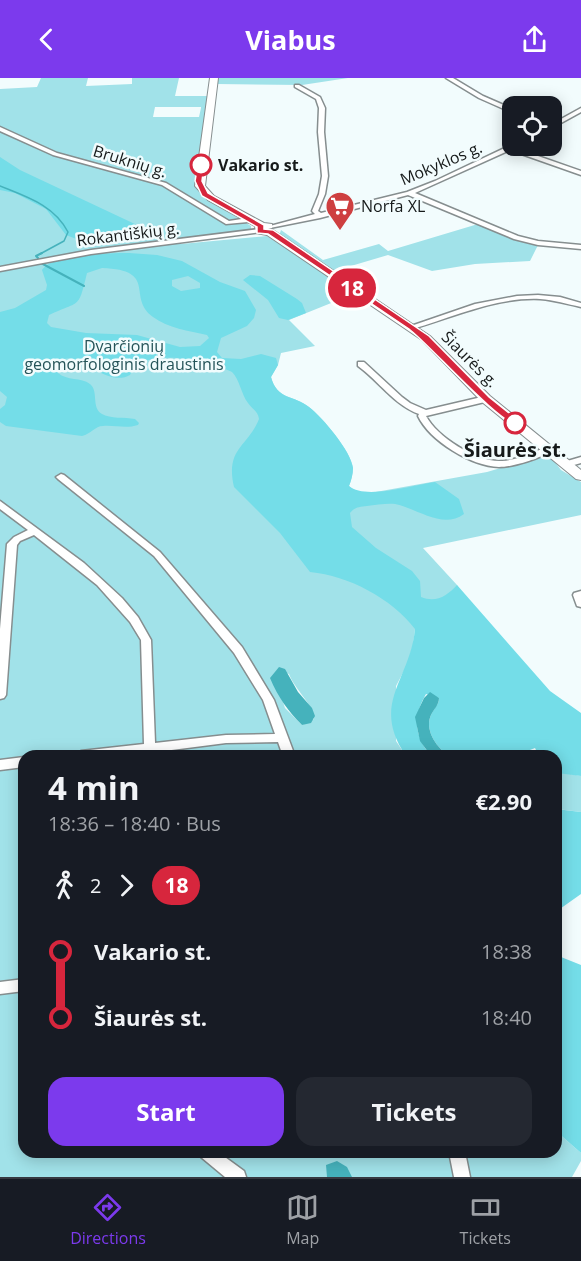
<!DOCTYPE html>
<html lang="en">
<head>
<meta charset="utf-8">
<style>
  :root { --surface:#171b24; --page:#242831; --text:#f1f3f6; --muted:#9ea1a6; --line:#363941; --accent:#7c3aed }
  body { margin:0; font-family:"Open Sans",sans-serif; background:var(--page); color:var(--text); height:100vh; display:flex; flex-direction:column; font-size:22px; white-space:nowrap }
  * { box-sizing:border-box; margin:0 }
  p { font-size:20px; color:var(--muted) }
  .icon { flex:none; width:33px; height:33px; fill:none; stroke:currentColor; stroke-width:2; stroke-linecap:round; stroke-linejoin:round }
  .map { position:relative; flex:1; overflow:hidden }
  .sheet { position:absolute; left:18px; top:672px; width:544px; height:408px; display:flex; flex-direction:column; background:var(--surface); border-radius:18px; box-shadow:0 3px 15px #0003 }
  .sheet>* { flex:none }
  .badge { padding:0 12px; border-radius:20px; font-size:21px; line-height:39px }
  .fabs { position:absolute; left:502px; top:18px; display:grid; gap:12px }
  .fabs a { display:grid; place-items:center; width:60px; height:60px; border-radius:12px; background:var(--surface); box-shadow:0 3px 15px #0003; font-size:30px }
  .map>.badge { position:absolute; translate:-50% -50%; box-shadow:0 0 0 3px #fff }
  .legs { display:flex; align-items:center; gap:9px; height:66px; padding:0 30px; font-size:20px }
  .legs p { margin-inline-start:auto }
  .headline { display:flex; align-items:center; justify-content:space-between; height:102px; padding:0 30px }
  h1 { font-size:33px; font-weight:700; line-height:45px }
  .primary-button { display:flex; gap:12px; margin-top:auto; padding:12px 30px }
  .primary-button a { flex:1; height:69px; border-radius:18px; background:var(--accent); color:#fff; font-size:24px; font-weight:700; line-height:69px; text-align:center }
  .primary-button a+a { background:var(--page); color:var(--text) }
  ul { padding:0 30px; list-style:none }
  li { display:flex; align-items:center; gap:21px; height:66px; font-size:22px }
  li i { display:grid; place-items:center; width:9px; height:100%; margin:0 8px; background:currentColor }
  li i::after { content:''; width:15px; height:15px; margin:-8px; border:4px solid; border-radius:50%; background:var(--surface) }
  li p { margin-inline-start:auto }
  li:first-child i { background:linear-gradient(#0000 50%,currentColor 0) }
  li:last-child i { background:linear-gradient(currentColor 50%,#0000 0) }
  header { display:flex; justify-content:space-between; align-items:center; height:78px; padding:0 30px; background:var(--accent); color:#fff; font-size:27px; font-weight:700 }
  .tabs { display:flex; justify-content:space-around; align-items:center; height:84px; border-top:2px solid var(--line); background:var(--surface); font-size:16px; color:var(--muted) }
  .tabs a { display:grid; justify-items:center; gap:3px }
  .tabs .on { color:var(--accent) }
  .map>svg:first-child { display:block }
  .green { fill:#a1e2e9; fill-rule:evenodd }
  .forest { fill:#74dde8; fill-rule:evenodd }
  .water { fill:#45b2bc }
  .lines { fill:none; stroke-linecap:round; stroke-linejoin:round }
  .stream-far1 { stroke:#45b2bc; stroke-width:1.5 }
  .stream { stroke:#45b2bc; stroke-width:2 }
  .minor-casing { stroke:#868e8f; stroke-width:3 }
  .secondary-casing { stroke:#868e8f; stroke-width:2 }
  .minor { fill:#fff; fill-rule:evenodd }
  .secondary { fill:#fff; fill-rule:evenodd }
  .line-1 { fill:#d7263d; stroke:#fff; stroke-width:1.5 }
  .stop-1-dot { fill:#fff; stroke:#d7263d; stroke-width:3 }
  .labels { text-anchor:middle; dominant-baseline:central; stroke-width:5; stroke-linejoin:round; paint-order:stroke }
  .far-street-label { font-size:16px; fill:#161a1a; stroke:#f2fcfd }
  .far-stop-label { font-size:16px; font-weight:bold; fill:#161a1a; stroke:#f2fcfd; text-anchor:start }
  .far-poi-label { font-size:16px; fill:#161a1a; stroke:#f2fcfd; text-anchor:start }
  .far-park-label { font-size:16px; fill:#255459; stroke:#f2fcfd }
  .stop-label { font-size:20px; font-weight:bold; fill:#161a1a; stroke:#f2fcfd }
</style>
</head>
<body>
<header><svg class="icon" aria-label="back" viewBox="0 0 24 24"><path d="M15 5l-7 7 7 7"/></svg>Viabus<svg class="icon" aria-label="share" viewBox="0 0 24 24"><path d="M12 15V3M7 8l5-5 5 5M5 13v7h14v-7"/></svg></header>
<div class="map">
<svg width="581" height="1099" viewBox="0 0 581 1099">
  <rect width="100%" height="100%" fill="#f2fcfd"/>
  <path class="green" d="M41,0H88L86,8L132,6V0H179L175,18H208L195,108L203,118L251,148V151L175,164L181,166L267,158L356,215L289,242L315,268L281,275L278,287L271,299C277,322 294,317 309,329C323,340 351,373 353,390C353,396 351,403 349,408L355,413L370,415L487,394L549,376L561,392L581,404V437L423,470L457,507L468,531L415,551L413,567L407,587L396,608V663L406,678H24V1074H556L557,1054L581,1075V1083L572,1099H0V11L37,9ZM155,29H201V30L199,39H153ZM277,592L289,596C295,612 314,627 314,641L302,647L285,630L274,597Z
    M218,0H348L302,7L217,6Z
    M478,146L514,160L538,167L530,183L475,186L432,193L388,177L334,193L279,158L281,152L323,182L379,166L388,173Z
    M560,694L581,698V734L557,731L556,695Z"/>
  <path class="forest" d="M0,79L20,92L154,155L153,158L92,165L79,162L66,157L46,131L15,115L0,112Z
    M129,175L157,177L182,183L220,204L245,213L256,232L254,240L247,248L221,260L217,274L222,280L241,281L261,276L276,280L278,287L271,299C277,322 294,317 309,329C323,340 351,373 353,390C353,396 351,403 349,408C365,422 413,407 435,404L459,421L464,436C442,452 417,430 395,426C387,425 376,427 367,428C359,429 355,429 350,435L352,449L376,470L412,493L420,503L421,519C436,525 447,518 457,507L550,613L581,635V698L557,695L556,678H539L535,670L515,678H449C437,670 424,652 431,637C434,630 439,627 439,620L426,616C413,638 414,658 431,678H406C370,625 410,603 415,551C391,520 349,498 310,494L280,455L234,409C225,370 248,369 259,341C258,333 252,331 248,325C241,316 240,302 232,294C209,283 143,267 130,297C102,313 63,254 58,295C67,303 81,299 90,306C99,313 91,330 102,336C110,341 125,339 135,341L139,345L138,347C126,351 115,347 103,348C95,348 91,356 82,358L6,348L0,344V331L5,327L7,319L0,313V234L15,230L46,212L47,207L42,192C52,176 110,175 129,175ZM102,190C159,192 126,219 153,239C168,250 189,253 207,257L209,260L200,268L180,269L137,257L86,255L51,249L47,245L49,237C81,222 78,232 87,195ZM188,198L200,205V210L181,213L172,208V202Z
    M250,197L260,198L297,221L302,225L306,235L288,242L279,240L268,222L243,202Z
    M556,731L581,734V816L557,833Z
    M556,877L581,887V1075L557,1054Z"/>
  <path class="water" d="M279,589L285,591L298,614L312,630L315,638L311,645L302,647C288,633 278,619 270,600Z
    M430,614L439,620C439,627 434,631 431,637C424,652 437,670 449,678H431L420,663L415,639L424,620Z
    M337,1083L347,1089L352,1099H327L326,1087Z"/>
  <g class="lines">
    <path class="stream-far1" d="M0,108C27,119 54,127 68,154L64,163L40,176"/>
    <path class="stream" d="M38,180L36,178L42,175
      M41,185L84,208"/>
    <g class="minor-casing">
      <path id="minor" d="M446,0H453L483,18L513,31V35L479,20Z
        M295,7H299L320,19L325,30L324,54L328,98L325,116L318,133L321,135L407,114L435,103L513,66L517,68L515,70L581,93V97L510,72L415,115L518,158L538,163L581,167V171L538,167L514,161L408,117L320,140L270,150V148L315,136L312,133L319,116L322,98L318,54L319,30L316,21L295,9Z
        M581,30V34L552,50V46Z
        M0,49L57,75L166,105L229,143L248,140L251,142L248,144L226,146L162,107L53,77L0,53Z
        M259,151L262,153L261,154L91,176L0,193V189L91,172Z
        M538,217L560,219L581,225V229C567,226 554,222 540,221C495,219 454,239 412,251L408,249L475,226L517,218Z
        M358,284H364L402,319L410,325L426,332L486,318L489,319V323L426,338C437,359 478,385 502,383C518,382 533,374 548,369L552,372C542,380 513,389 499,389C471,388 430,363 418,338L419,336C394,327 379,303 358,288Z
        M581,379V385L567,389L563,386L564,384Z
        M61,396L64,397L160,474L242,569L274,622L295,678H283L278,664L226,665L156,674V678H144V675L119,678H75L77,675L81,673L144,666L141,562L130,544L97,507L34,457L20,463L17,467L6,617L4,620L0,621V551L7,466L14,459L28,452L0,431V423L84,485L122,520L138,539L151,562L155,665L226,657L275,656L263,622L234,575L154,478L58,401L56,399Z
        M581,513V529L577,528L573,517L574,515Z
        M24,679V689L0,692V682Z
        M24,901V913L0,916V904Z
        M198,1074H218L244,1093L246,1099H225L201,1079Z
        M449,1074H465L470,1099H454Z"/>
    </g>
    <g class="secondary-casing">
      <path id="secondary" d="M210,0H218L205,108L214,118L264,145L272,146V150L268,151L273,152L430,258L490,318L581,392V402L576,401L482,324L422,262L267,157L256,155L255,148L208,122L195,108Z"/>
    </g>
    <use href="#minor" class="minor"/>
    <use href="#secondary" class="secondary"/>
  </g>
  <path class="line-1" d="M198,86L204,87L202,103L208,115L264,147V151L273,152L429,258L489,319L519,343V347C502,349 429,266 409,251L268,156L257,155V149L202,118L195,103Z"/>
  <defs>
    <g id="supermarket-pin" transform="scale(1.5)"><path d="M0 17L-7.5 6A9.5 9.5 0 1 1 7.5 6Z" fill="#ce3f40" stroke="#f2fcfd"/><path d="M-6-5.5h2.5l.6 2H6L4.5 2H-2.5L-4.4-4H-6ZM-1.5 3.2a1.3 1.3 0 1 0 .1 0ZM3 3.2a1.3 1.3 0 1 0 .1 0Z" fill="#fff"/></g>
  </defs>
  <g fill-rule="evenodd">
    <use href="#supermarket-pin" x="340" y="128"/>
  </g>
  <g class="stop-1-dot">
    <circle cx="201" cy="87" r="10"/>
    <circle cx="515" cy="345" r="10"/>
  </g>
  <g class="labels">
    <g class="far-street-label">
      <text transform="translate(130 83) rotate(17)">Bruknių g.</text>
      <text transform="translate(441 85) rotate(-23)">Mokyklos g.</text>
      <text transform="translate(128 156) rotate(-7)">Rokantiškių g.</text>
      <text transform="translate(470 281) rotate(45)">Šiaurės g.</text>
    </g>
    <g class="far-stop-label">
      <text x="218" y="87">Vakario st.</text>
    </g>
    <g class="far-poi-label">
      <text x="361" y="128">Norfa XL</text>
    </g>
    <g class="far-park-label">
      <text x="124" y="268">Dvarčionių<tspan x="124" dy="18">geomorfologinis draustinis</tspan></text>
    </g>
    <g class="stop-label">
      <text x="515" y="371">Šiaurės st.</text>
    </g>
  </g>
</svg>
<div class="fabs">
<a><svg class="icon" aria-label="locate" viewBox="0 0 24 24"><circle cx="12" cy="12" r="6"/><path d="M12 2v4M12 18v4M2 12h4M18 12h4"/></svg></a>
</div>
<b class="badge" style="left:352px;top:210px;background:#d7263d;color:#fff">18</b>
<section class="sheet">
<div class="headline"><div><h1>4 min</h1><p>18:36 – 18:40 · Bus</p></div><b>€2.90</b></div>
<div class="legs"><svg class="icon" aria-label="walk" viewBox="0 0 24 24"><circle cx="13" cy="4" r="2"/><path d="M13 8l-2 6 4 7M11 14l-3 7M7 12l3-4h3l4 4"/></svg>2<svg class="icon" aria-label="forward" viewBox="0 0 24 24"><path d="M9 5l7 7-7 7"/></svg><b class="badge" style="background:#d7263d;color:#fff">18</b></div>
<ul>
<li><i style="color:#d7263d"></i><b>Vakario st.</b><p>18:38</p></li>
<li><i style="color:#d7263d"></i><b>Šiaurės st.</b><p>18:40</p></li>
</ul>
<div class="primary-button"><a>Start</a><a>Tickets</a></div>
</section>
</div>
<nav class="tabs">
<a class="on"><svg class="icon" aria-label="directions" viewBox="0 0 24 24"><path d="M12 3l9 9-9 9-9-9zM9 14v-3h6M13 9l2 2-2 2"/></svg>Directions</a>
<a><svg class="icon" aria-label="map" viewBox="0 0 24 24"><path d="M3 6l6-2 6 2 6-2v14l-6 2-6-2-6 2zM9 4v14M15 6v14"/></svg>Map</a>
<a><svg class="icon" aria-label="tickets" viewBox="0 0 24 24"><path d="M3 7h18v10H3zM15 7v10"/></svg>Tickets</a>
</nav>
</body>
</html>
